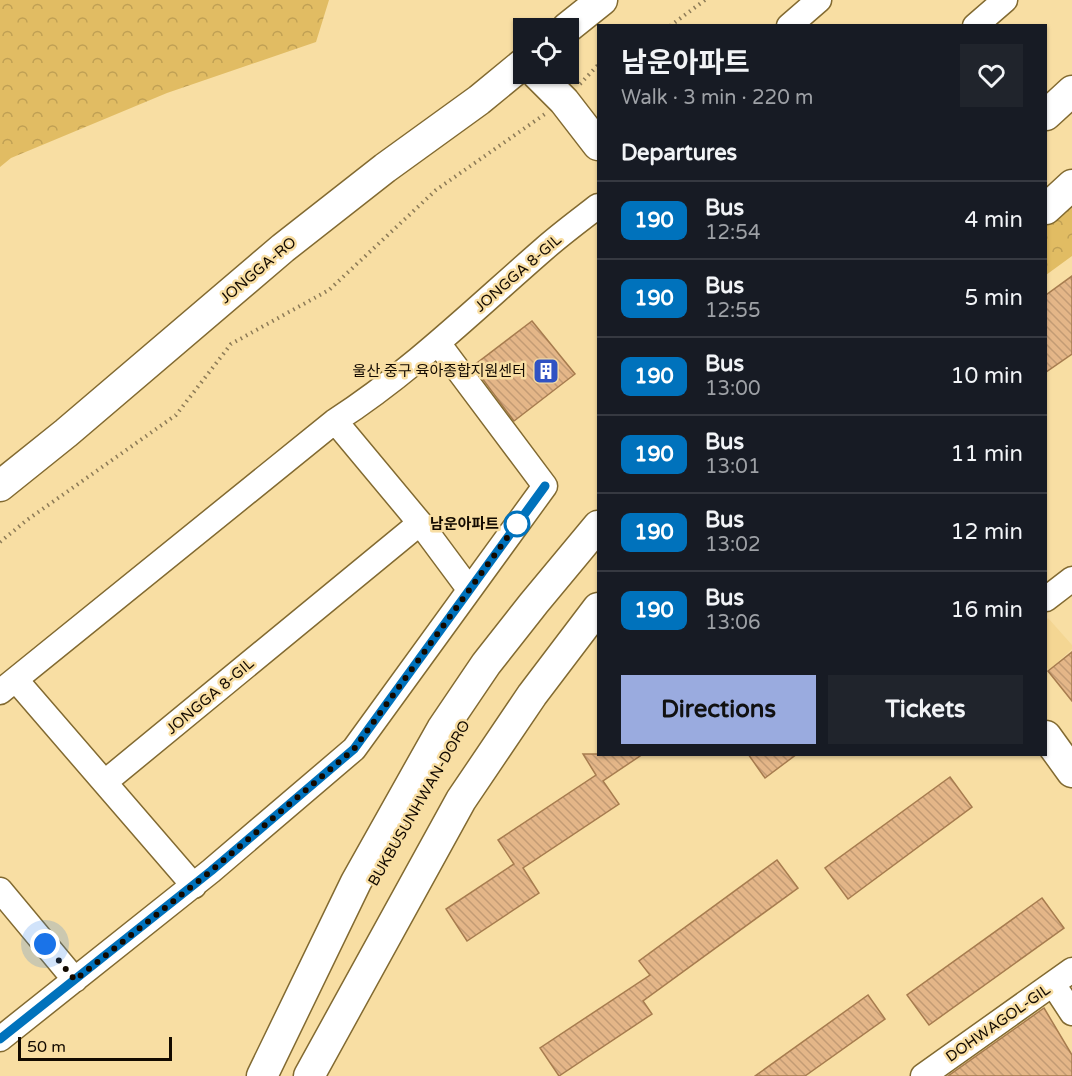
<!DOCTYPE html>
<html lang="en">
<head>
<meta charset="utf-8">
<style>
  :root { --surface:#171b24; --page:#20242c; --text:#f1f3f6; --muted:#9ea1a6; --line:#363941; --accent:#9aabdf }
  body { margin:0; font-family:"Varela Round","Noto Sans KR",sans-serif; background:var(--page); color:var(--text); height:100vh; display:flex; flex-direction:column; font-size:22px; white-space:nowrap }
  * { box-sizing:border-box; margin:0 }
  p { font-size:20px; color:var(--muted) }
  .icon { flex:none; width:33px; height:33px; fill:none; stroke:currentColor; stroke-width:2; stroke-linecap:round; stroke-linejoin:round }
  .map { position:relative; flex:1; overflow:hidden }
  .drawer { position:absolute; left:597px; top:24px; width:450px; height:732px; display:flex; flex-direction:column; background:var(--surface); border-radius:0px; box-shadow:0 2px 4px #0004 }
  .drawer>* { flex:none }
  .badge { padding:0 12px; border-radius:9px; font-size:21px; line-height:39px }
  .fabs { position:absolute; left:513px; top:18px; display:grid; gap:12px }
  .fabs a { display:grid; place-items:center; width:66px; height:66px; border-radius:0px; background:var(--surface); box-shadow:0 2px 4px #0004; font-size:30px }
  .scale { position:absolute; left:18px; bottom:15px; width:154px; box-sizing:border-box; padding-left:6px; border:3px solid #130a00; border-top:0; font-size:16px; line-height:21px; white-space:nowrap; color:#130a00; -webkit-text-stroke:4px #f8dea3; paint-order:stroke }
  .you { position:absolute; width:30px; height:30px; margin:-15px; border:4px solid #fff; border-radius:50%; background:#1a73e8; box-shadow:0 0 0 9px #1a73e833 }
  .map>.badge { position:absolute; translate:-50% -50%; box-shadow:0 0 0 3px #fff }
  h2 { padding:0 24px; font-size:22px; line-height:54px }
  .round { display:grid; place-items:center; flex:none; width:63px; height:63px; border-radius:0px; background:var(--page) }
  .overview { display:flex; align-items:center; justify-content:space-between; height:102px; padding:0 24px }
  h1 { font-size:28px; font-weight:700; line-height:45px }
  .button { display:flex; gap:12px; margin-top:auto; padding:12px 24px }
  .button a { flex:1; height:69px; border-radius:0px; background:var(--accent); color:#111; font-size:24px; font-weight:700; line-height:69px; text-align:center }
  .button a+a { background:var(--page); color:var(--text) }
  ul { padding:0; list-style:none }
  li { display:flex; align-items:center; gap:18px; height:78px; padding:0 24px; border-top:2px solid var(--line) }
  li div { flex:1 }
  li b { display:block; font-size:22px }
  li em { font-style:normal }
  li .badge { min-width:66px; font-weight:700; text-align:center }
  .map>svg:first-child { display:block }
  .built { fill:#f4d693 }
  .forest { fill:url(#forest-crowns) }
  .building { fill:url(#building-back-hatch); stroke:#a77c4f; stroke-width:1.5 }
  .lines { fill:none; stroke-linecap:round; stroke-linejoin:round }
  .minor-casing { stroke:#826a31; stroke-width:27 }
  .major-casing { stroke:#826a31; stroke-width:33 }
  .path { stroke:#8d7b57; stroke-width:4; stroke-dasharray:1.5 4.5; stroke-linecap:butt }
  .minor { stroke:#fff; stroke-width:24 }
  .major { stroke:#fff; stroke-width:30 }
  .line-casing { stroke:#fff; stroke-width:14 }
  .line { stroke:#0072bc; stroke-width:9 }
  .walk { stroke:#130a00; stroke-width:6; stroke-dasharray:0 10.8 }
  .stop-dot { fill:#fff; stroke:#0072bc; stroke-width:3 }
  .labels { text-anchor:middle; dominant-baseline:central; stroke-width:5; stroke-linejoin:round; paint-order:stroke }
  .street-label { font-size:15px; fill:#130a00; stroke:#f8dea3 }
  .poi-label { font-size:15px; fill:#130a00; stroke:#f8dea3; text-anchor:end }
  .stop-label { font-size:15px; font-weight:bold; fill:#130a00; stroke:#f8dea3; text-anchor:end }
</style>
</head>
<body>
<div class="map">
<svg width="1072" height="1076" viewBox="0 0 1072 1076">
  <defs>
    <pattern id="forest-crowns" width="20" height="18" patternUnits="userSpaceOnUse" patternTransform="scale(1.5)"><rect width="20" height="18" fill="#e1bc63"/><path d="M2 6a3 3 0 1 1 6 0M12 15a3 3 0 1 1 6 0" fill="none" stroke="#c0a054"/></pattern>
    <pattern id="building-back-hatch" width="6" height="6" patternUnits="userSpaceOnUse" patternTransform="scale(1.5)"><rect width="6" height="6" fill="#e4b688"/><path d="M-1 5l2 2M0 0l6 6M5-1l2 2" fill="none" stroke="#c39b74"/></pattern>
  </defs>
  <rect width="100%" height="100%" fill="#f8dea3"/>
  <path class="built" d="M1048,618L1072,645V649L1049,670L1046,666V621Z"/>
  <path class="forest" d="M0,0H329L316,42L167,93L11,158L0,167Z
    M1072,200V256L1046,275V223Z"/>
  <path class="building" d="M1072,276V354L1046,372V295Z
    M532,321L575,374L514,421L473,366Z
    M1072,652V701L1048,671Z
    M583,754H643L603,781L619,804L523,868L539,893L467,941L446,909L514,864L498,840L596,775Z
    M748,754H797L765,778Z
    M950,777L972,807L848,899L825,868Z
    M777,860L798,888L643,1001L652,1014L559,1076L540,1048L650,975L639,961Z
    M1042,898L1064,928L929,1025L907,995Z
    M868,995L885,1019L805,1076H755Z
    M1044,1008L1072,1055V1076H948Z"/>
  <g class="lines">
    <g class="minor-casing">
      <path id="minor" d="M789,26L819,0
        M975,26L1005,0
        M335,421L420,523L469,589
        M1046,599L1072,579
        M16,680L194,886
        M0,692L335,421C411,372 476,308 544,249C561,234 580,220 598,206
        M105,782L420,523
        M0,890L75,980
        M1053,984L1072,1013
        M0,1039L211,871L354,749L545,486L438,343
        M923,1076L1072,970"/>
    </g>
    <g class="major-casing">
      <path id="major" d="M567,28L602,0
        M537,74L564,101L598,145
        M1046,115L1072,91
        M1046,209L1072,185
        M0,486L66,433L283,248L385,168L479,100L524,63
        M1046,736L1072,772
        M262,1076L356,882L442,729L486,664L534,603L598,526
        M309,1076L461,800L532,695L598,608"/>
    </g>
    <path class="path" d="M670,26L705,0
      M580,84L598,65
      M0,542L27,520L176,415L231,344L329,290L436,190L545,114"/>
    <use href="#minor" class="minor"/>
    <use href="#major" class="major"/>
  </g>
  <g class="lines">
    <g class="line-casing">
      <path id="line" d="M0,1039L211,871L354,749L545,486"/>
    </g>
    <use href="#line" class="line"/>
    <path class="walk" d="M45,944L75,980L211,871L354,749L520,520L517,524"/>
  </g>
  <defs>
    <g id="building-square" transform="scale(1.35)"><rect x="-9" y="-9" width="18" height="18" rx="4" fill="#3052c3" stroke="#f8dea3"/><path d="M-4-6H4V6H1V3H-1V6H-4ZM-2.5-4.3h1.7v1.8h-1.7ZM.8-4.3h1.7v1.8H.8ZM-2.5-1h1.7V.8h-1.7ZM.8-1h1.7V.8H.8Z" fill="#fff"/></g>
  </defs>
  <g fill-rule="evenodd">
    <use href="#building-square" x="546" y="371"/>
  </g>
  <circle class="stop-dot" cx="517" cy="524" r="12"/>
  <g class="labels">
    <g class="street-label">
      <text transform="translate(258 270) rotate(-40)">JONGGA-RO</text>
      <text transform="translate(518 273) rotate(-41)">JONGGA 8-GIL</text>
      <text transform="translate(210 696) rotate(-40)">JONGGA 8-GIL</text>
      <text transform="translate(419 803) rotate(-60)">BUKBUSUNHWAN-DORO</text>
      <text transform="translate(998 1023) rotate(-35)">DOHWAGOL-GIL</text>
    </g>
    <g class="poi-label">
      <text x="526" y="371">울산 중구 육아종합지원센터</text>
    </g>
    <g class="stop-label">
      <text x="499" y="524">남운아파트</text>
    </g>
  </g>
</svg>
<div class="fabs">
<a><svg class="icon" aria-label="locate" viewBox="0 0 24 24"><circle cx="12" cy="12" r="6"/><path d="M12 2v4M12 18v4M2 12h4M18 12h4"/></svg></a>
</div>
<div class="scale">50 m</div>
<div class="you" style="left:45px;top:944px"></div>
<section class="drawer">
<div class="overview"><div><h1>남운아파트</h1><p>Walk · 3 min · 220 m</p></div><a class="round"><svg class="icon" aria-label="heart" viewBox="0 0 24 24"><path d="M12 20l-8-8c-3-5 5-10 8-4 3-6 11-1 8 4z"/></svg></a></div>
<h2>Departures</h2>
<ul>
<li><span class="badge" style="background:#0072bc;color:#fff">190</span><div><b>Bus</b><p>12:54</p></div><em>4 min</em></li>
<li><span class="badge" style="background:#0072bc;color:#fff">190</span><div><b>Bus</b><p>12:55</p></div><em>5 min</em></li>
<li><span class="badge" style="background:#0072bc;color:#fff">190</span><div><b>Bus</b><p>13:00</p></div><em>10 min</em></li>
<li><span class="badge" style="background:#0072bc;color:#fff">190</span><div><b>Bus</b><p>13:01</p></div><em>11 min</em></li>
<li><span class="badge" style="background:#0072bc;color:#fff">190</span><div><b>Bus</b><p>13:02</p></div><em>12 min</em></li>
<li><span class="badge" style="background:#0072bc;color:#fff">190</span><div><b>Bus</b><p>13:06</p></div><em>16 min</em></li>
</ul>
<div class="button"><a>Directions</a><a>Tickets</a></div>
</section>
</div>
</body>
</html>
